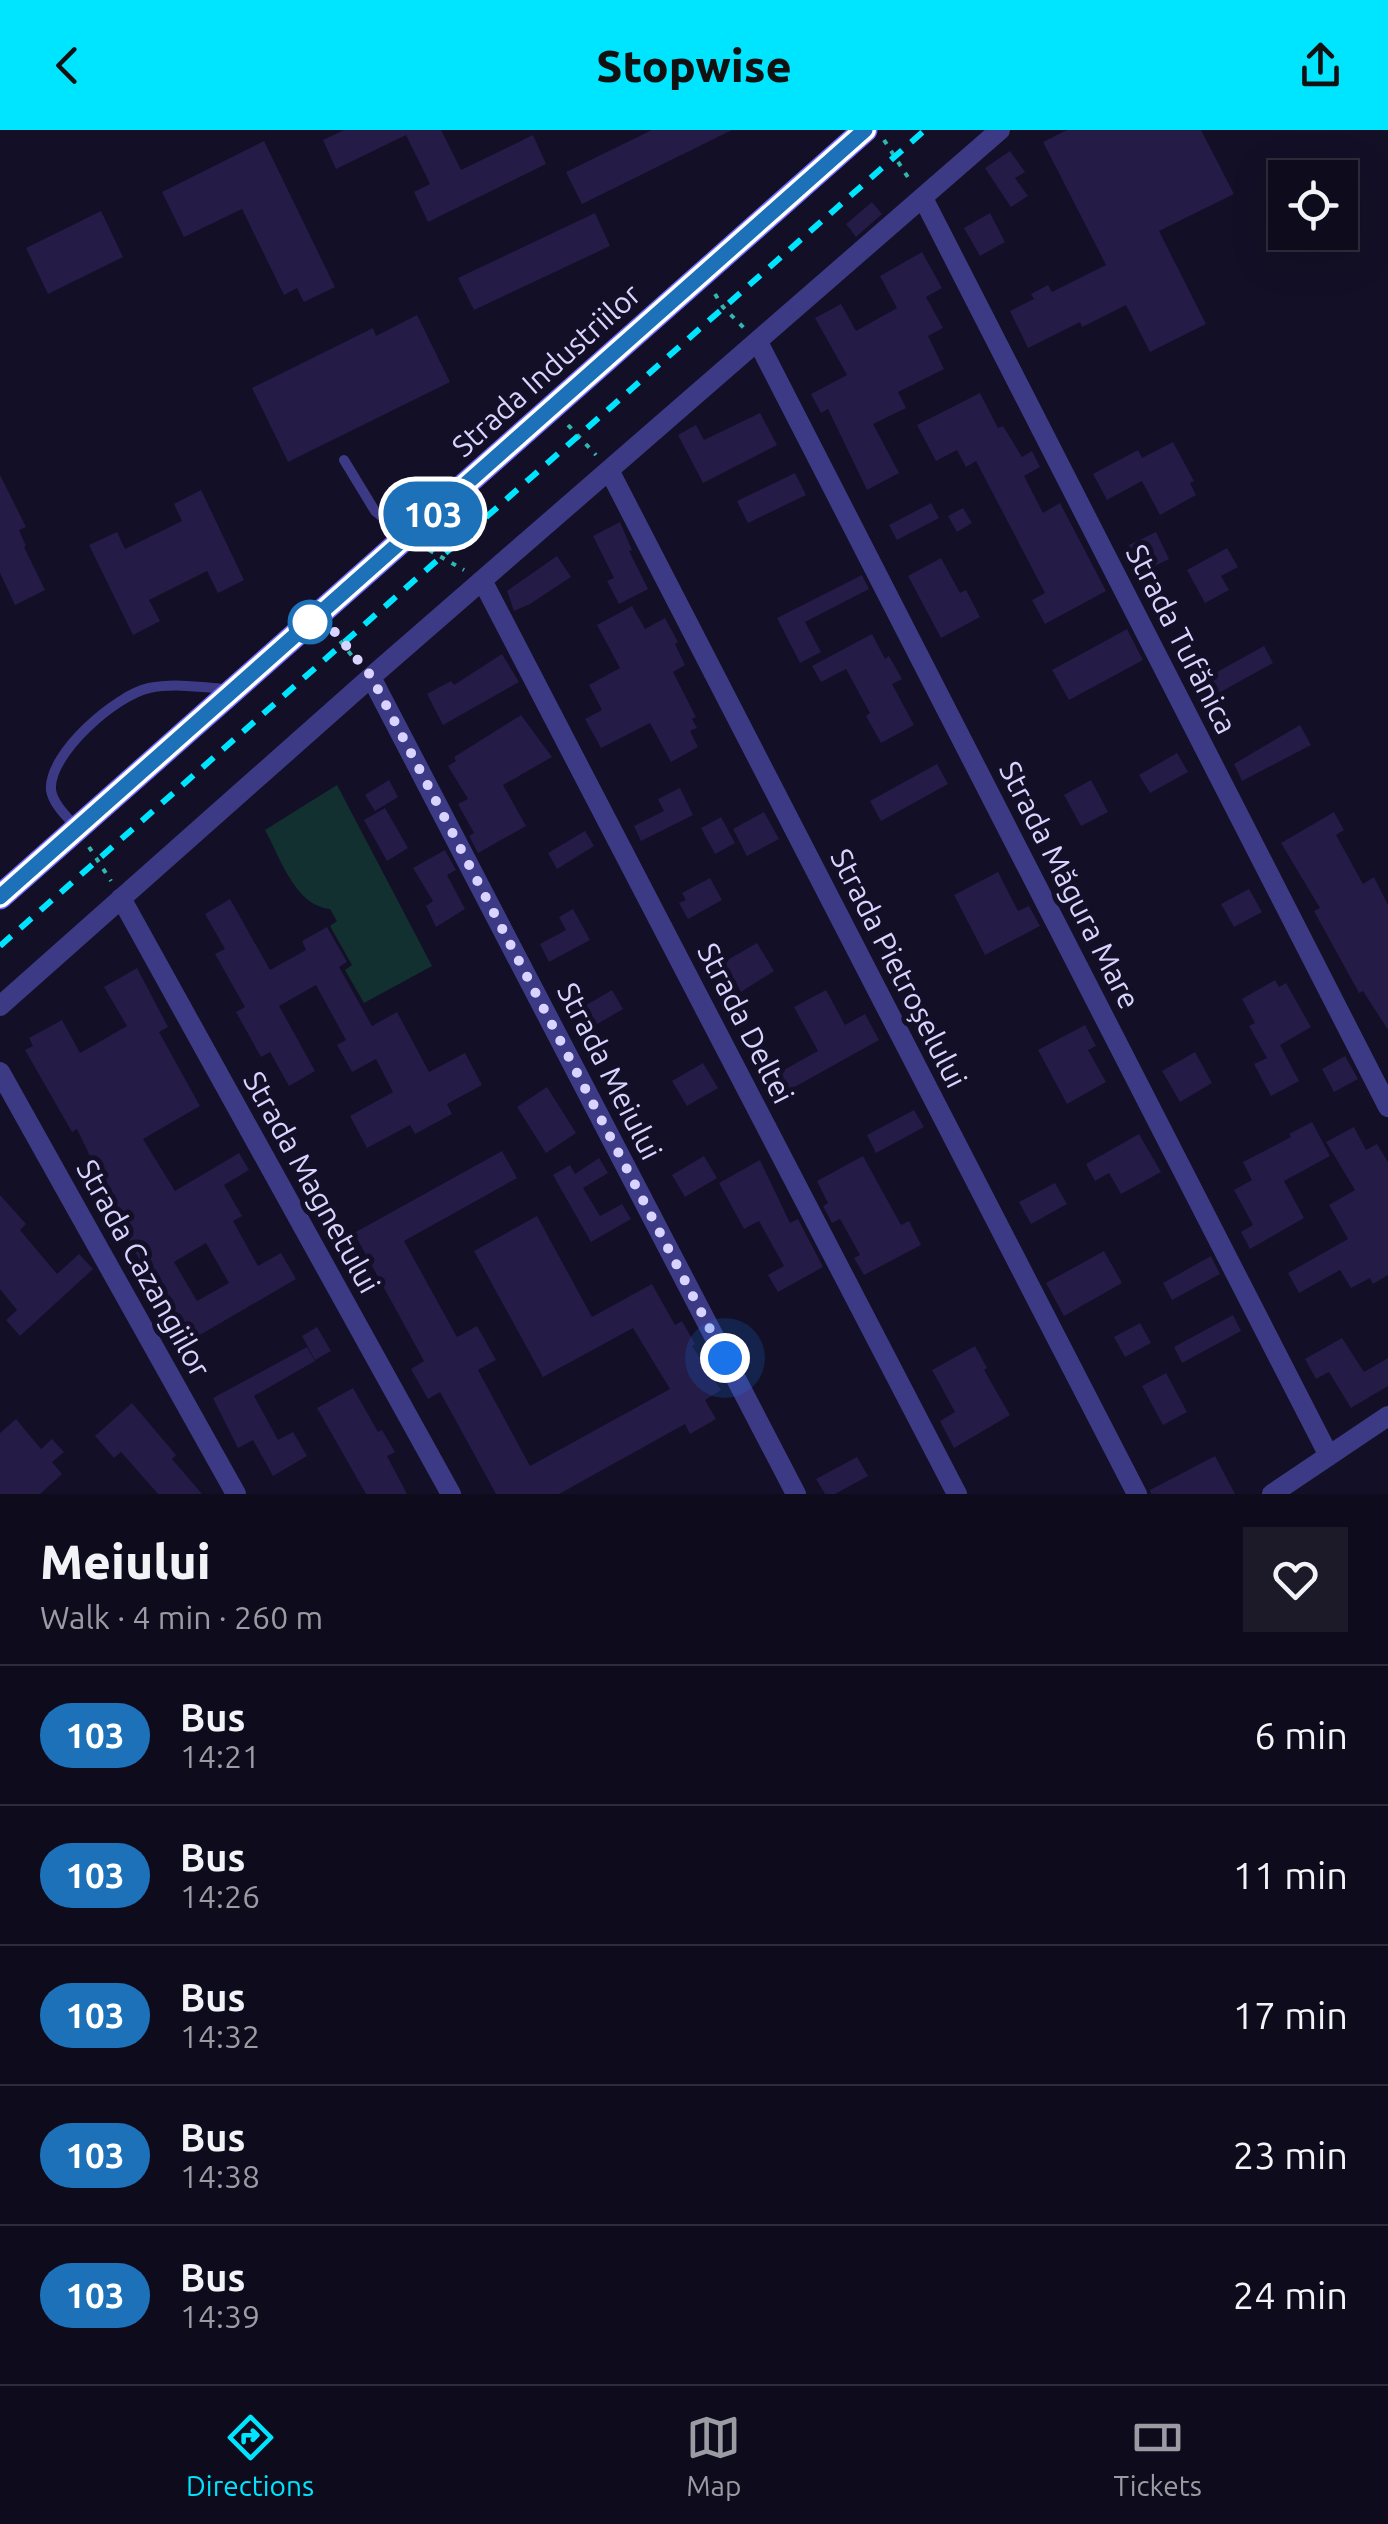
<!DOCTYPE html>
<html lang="en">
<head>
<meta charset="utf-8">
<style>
  :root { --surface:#0e0b1c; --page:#1c1929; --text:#f1f3f6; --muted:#9b9ba3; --line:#2e2b3b; --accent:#00e5ff }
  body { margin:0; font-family:Ubuntu,sans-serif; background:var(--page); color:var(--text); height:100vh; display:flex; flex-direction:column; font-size:38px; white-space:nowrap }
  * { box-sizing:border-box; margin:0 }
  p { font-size:32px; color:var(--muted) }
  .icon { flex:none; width:55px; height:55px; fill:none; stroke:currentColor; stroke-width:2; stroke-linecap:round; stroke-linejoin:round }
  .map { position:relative; height:1364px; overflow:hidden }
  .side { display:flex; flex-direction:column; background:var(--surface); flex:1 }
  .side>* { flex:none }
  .badge { padding:0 20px; border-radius:32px; font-size:35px; line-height:65px }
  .fabs { position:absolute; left:1268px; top:30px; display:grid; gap:20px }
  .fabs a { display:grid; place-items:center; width:90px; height:90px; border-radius:0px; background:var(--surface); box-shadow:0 10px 40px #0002,0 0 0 2px var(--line); font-size:50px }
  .you { position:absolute; width:50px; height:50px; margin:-25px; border:8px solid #fff; border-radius:50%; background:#1a73e8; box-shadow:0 0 0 15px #1a73e833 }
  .map>.badge { position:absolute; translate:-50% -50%; box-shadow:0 0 0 5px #fff }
  .round { display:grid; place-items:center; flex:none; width:105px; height:105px; border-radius:0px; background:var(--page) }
  .summary { display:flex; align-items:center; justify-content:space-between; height:170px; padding:0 40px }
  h1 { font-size:48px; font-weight:800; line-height:75px }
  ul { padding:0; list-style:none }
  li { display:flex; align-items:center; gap:30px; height:140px; padding:0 40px; border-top:2px solid var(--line) }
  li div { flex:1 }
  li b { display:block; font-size:38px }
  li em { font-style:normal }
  li .badge { min-width:110px; font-weight:700; text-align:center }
  header { display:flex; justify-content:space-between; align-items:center; height:130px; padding:0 40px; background:var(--accent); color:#111; font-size:45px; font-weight:800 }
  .dock { display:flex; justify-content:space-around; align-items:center; height:140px; border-top:2px solid var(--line); background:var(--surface); font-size:28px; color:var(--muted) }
  .dock a { display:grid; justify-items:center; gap:5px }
  .dock .current { color:var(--accent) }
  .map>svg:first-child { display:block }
  .green { fill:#12302f }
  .building { fill:#241b47; fill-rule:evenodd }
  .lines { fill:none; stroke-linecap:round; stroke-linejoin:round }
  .path { stroke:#2fb8b0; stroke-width:4; stroke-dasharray:5 8; stroke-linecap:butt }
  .service { stroke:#3d3a85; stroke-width:10 }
  .minor { stroke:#3d3a85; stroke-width:20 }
  .secondary { stroke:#6f6bff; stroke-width:25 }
  .rail { stroke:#00e5ff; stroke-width:6; stroke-dasharray:15 12; stroke-linecap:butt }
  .line-casing { stroke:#fff; stroke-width:22 }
  .line { stroke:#1d71b8; stroke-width:15 }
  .walk { stroke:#d9d4ff; stroke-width:10; stroke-dasharray:0 18 }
  .stop-dot { fill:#fff; stroke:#1d71b8; stroke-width:5 }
  .labels { text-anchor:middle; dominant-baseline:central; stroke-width:10; stroke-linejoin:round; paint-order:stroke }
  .street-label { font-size:30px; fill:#d9d4ff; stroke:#130f26 }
</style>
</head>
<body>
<header><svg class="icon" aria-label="back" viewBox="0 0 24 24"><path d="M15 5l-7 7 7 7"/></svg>Stopwise<svg class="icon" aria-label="share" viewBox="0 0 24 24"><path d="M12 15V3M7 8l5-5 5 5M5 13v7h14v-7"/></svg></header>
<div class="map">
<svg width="1388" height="1364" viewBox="0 0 1388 1364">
  <rect width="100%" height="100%" fill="#130f26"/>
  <path class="green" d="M337,655L432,836L364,873L345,840L352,835L330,796L337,791L330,779C295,776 280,727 265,700Z"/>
  <path class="building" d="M344,0H441L461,40L533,5L546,34L428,92L414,62L430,54L406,5L336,39L323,10Z
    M652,0H732L582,74L566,42Z
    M1067,0H1201L1234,64L1159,101L1206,194L1150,222L1126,175L1082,197L1080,192L1028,218L1010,181L1034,169L1031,164L1048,155L1052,162L1106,135L1043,12Z
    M264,11L335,157L304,172L297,158L284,165L242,79L184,107L162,62Z
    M1010,21L1025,42L1015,48L1028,66L1011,77L985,38Z
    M872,72L882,84L856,107L846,94Z
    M101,81L123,127L48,164L26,118Z
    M595,83L610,116L474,180L458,148Z
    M990,83L1005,112L980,126L964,98Z
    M922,122L942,158L926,167L943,198L928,206L944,239L898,262L906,278L873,294L899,343L867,360L828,279L821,283L811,264L847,245L815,188L841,174L856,201L897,178L880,146Z
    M417,185L450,252L288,332L252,258L373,198L376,206Z
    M980,263L998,298L1003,296L1022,327L1032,321L1040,337L1024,346L1043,383L1060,373L1106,461L1045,494L1032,470L1045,463L976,331L966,337L957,320L936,331L917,295Z
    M760,283L777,315L703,353L678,305L696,295L704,310Z
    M1173,312L1194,351L1190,353L1196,365L1160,385L1142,351L1107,370L1093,344L1138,320L1142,328Z
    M795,343L806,365L748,393L737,371Z
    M0,345L26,397L19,400L26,416L24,417L45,460L15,475L0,443Z
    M201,360L244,450L218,463L207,441L149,470L160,491L133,505L89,415L117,402L125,419L182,391L174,374Z
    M931,373L939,388L897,410L889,395Z
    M963,378L972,393L957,402L948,386Z
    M620,392L632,420L629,421L648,459L619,474L607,451L614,448L593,406Z
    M1156,402L1169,429L1142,442L1129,415Z
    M1227,418L1238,437L1221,446L1229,460L1205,473L1187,440Z
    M557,426L571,447L530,474L514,481L507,461Z
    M941,428L960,463L966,460L980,487L941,508L908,446Z
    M862,445L869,459L805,492L821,522L800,533L777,488Z
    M632,476L645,499L665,488L678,512L675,514L685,535L673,542L696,587L692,589L697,598L690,601L698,617L671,632L650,593L601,618L585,589L602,580L589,555L620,538L597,495Z
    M1127,499L1143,530L1069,570L1052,540Z
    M872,504L885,529L889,526L902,549L892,554L914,595L881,613L866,586L870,583L846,539L821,552L812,536Z
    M1264,516L1273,533L1208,569L1199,552Z
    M502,524L519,552L443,595L427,564L451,551L454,555Z
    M521,585L552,627L503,655L526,696L478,723L469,706L474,703L458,674L468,669L448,636L456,631L454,627Z
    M1300,595L1311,615L1242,651L1234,634Z
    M1177,623L1188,642L1150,663L1139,645Z
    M937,634L948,654L881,691L870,671Z
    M389,650L398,667L375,681L365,665Z
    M1091,650L1108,682L1081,696L1064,665Z
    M680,658L693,685L641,711L634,696L664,681L658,669Z
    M385,678L408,718L387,731L364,690Z
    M764,682L779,709L747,726L733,699Z
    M1334,682L1344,700L1336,705L1363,754L1374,747L1388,775V900L1363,861L1359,863L1314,781L1320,778L1281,713Z
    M721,687L735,713L715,724L701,698Z
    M585,701L594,716L557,739L548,723Z
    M445,720L456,740L447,745L465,779L436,797L426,776L433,771L413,738Z
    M998,742L1018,781L1029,776L1040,796L985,825L954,765Z
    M710,748L722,770L688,789L679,773L686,770L682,763Z
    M1249,759L1262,782L1234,797L1221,774Z
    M230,769L270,840L306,820L302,811L327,797L347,832L339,837L372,896L397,882L429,942L465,923L482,955L447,974L452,984L415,1004L410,995L367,1018L350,986L393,962L376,929L352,942L337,915L346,910L316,855L279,876L315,941L289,956L270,922L261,927L236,882L245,877L215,824L225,819L205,784Z
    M573,779L590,810L549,832L540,814L566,800L559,787Z
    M757,813L774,841L741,862L724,832Z
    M137,838L168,897L159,902L200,976L143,1009L175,1061L239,1023L249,1040L224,1055L242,1086L233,1091L258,1136L281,1123L296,1149L186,1213L166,1178L160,1181L149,1163L156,1160L97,1051L101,1049L77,999L72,1002L25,920L33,916L29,908L62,890L80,923L127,896L104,857ZM206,1113L229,1153L197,1171L174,1132Z
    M1275,850L1279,857L1286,853L1311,897L1280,915L1299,951L1271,966L1254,934L1267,928L1249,896L1255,893L1242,869Z
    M612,860L623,879L582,903L571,884Z
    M826,860L845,895L865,884L879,910L773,969L764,951L818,921L794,877Z
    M1085,895L1096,916L1088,920L1106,952L1067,974L1038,920Z
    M1195,922L1212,953L1180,972L1162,941Z
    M1345,926L1358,949L1334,962L1322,939Z
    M703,933L718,958L687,976L672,951Z
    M547,957L576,1003L546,1023L517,977Z
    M914,980L924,997L876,1023L867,1005Z
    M1312,992L1330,1026L1284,1051L1304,1088L1250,1119L1241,1102L1253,1095L1234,1060L1252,1050L1243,1032L1291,1007L1289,1004Z
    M1354,997L1366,1020L1377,1014L1388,1032V1145L1373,1154L1370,1148L1351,1158L1340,1140L1299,1163L1288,1143L1348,1109L1329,1075L1355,1060L1326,1012Z
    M1139,1004L1161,1042L1121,1064L1109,1043L1095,1051L1086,1034Z
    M502,1021L517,1048L404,1111L457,1207L477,1196L496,1230L478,1240L530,1336L670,1259L633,1198L543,1247L474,1121L537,1086L592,1187L652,1154L675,1195L682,1191L695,1214L692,1216L721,1260L705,1270L716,1289L690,1304L685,1294L559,1364H496L440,1262L428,1269L411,1239L424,1231L354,1103Z
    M704,1026L717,1048L685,1067L672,1045Z
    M863,1026L901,1095L909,1091L921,1115L864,1145L854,1128L860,1125L840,1089L832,1093L823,1076L828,1073L817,1051Z
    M599,1028L608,1043L583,1058L600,1086L622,1074L631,1089L591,1112L553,1045L570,1035L575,1044Z
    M760,1030L790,1093L798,1089L823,1137L778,1162L768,1145L784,1136L759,1091L744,1099L719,1053Z
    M1055,1053L1067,1074L1031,1094L1019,1072Z
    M0,1065L26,1094L20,1100L57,1144L79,1124L93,1139L20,1206L6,1190L17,1180L0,1159Z
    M1104,1121L1122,1153L1064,1186L1046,1153Z
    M1211,1126L1220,1144L1172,1170L1163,1153Z
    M1233,1185L1241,1201L1182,1233L1174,1217Z
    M1140,1193L1151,1213L1125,1227L1114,1207Z
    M317,1197L331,1221L315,1230L302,1206Z
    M1342,1208L1364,1242L1388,1228V1256L1351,1278L1329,1242L1316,1249L1305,1229Z
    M975,1216L987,1238L984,1240L1010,1285L954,1318L940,1291L955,1282L932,1240Z
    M307,1217L315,1231L254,1266L278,1310L293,1302L307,1326L273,1346L253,1310L238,1318L213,1268Z
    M1166,1243L1187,1282L1163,1295L1142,1256Z
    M353,1258L378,1302L382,1300L395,1322L387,1326L407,1364H366L317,1278Z
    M132,1273L176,1325L172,1329L202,1364H158L121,1322L114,1328L95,1306Z
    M16,1289L41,1319L52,1309L64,1322L52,1332L62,1344L40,1364H0V1303Z
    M1215,1326L1235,1364H1151L1150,1360Z
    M857,1327L868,1346L835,1364H825L816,1349Z"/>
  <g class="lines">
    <path class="path" d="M884,10L911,52
      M715,164L723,177L744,198
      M568,295L596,325
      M429,420L464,440
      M332,501L357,532
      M89,717L111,751"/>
    <path class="service" d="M344,330L375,381L406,406
      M77,698C67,687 53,674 51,660C48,624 116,565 149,558C174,553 201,557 226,559"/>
    <path class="minor" d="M923,68L1388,977
      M758,212L1329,1326
      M609,340L1137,1364
      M482,450L957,1364
      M371,547L796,1364
      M121,768L451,1364
      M0,876L371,547L1000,0
      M0,942L236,1364
      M1272,1364L1388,1286"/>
    <path class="secondary" d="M0,767L865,0"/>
    <path class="rail" d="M0,816L925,0"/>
  </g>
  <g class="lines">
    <g class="line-casing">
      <path id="line" d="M0,767L865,0"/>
    </g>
    <use href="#line" class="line"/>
    <path class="walk" d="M310,492L320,484L371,546L725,1228"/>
  </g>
  <circle class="stop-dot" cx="310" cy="492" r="20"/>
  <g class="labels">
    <g class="street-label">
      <text transform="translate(546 240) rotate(-42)">Strada Industriilor</text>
      <text transform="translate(1182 509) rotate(63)">Strada Tufănica</text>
      <text transform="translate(1070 755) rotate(63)">Strada Măgura Mare</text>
      <text transform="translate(899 838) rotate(63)">Strada Pietroșelului</text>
      <text transform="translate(746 893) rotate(63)">Strada Deltei</text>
      <text transform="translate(610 941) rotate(63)">Strada Meiului</text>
      <text transform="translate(312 1052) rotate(61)">Strada Magnetului</text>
      <text transform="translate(144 1138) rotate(61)">Strada Cazangiilor</text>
    </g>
  </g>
</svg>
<div class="fabs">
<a><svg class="icon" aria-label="locate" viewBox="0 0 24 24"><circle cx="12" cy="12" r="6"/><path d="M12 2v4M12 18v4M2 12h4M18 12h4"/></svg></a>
</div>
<div class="you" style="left:725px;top:1228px"></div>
<b class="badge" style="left:433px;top:384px;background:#1d71b8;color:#fff">103</b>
</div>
<section class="side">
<div class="summary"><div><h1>Meiului</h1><p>Walk · 4 min · 260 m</p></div><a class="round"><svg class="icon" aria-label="heart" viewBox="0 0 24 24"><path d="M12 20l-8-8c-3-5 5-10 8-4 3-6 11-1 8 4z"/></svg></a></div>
<ul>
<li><span class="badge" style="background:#1d71b8;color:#fff">103</span><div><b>Bus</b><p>14:21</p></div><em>6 min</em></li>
<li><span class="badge" style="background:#1d71b8;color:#fff">103</span><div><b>Bus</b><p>14:26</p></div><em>11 min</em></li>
<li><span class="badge" style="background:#1d71b8;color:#fff">103</span><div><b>Bus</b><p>14:32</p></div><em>17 min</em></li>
<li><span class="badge" style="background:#1d71b8;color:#fff">103</span><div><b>Bus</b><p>14:38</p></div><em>23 min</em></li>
<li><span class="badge" style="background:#1d71b8;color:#fff">103</span><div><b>Bus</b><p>14:39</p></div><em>24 min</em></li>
</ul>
</section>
<nav class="dock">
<a class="current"><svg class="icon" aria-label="directions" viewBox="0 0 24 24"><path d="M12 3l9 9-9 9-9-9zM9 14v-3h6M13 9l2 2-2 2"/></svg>Directions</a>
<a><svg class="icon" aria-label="map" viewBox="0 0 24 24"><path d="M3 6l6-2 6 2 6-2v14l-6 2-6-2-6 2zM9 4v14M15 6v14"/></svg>Map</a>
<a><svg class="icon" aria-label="tickets" viewBox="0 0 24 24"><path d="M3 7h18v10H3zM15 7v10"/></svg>Tickets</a>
</nav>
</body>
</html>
